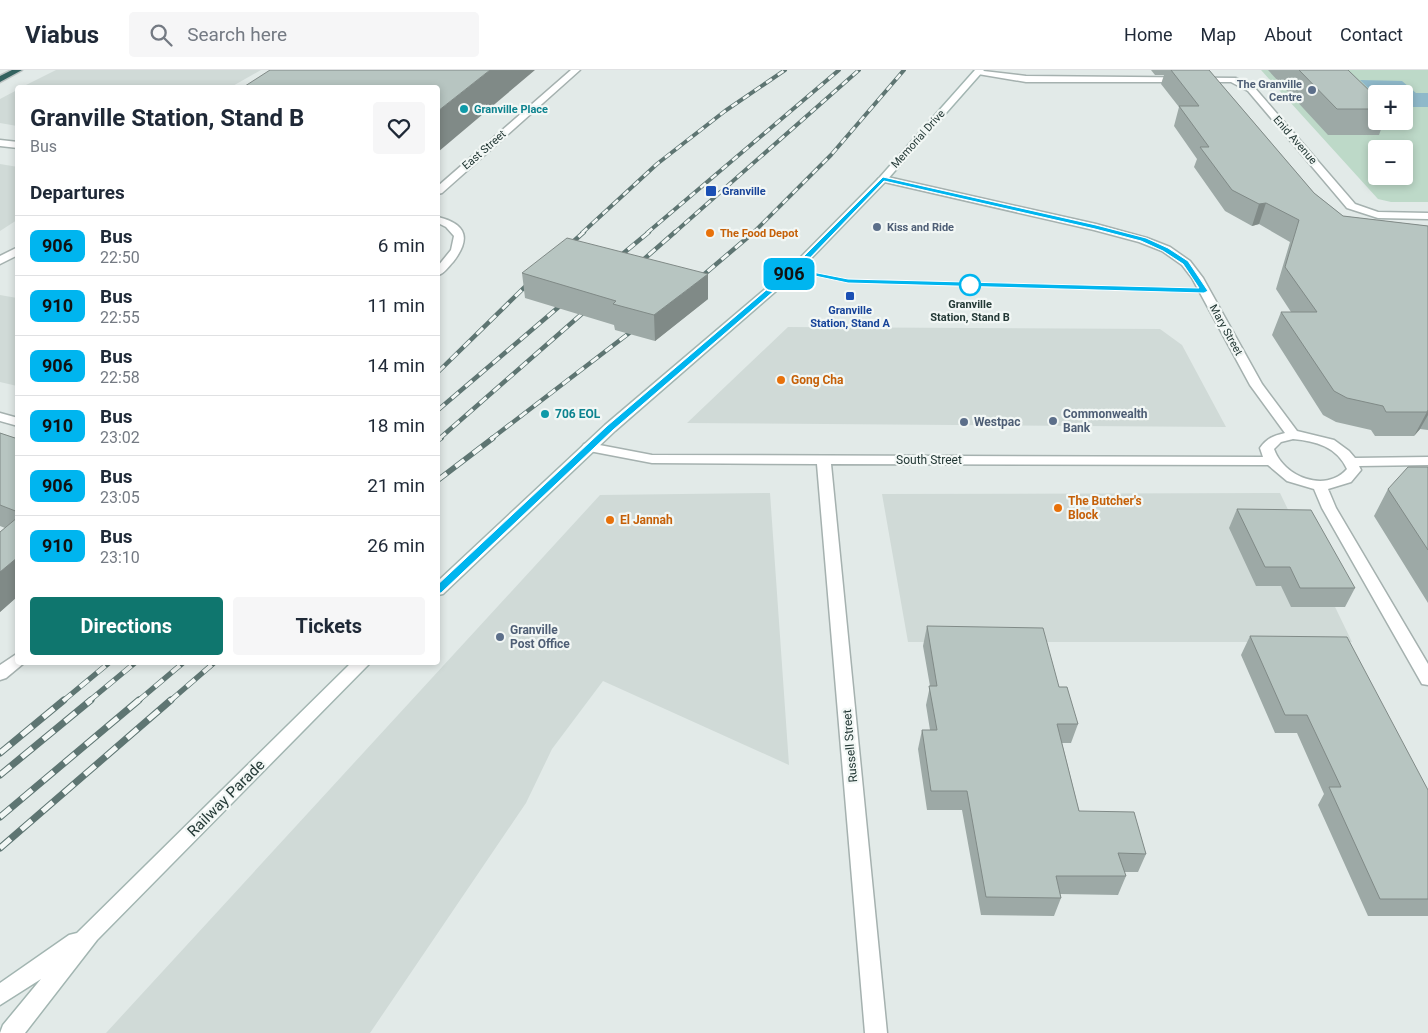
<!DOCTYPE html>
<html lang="en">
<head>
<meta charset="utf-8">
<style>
  :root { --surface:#fff; --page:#f6f6f7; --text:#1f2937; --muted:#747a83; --line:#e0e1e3; --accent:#0f766e }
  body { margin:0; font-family:Roboto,sans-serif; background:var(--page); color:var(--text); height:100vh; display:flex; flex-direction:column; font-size:19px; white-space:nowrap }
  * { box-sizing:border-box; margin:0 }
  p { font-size:16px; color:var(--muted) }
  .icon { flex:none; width:28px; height:28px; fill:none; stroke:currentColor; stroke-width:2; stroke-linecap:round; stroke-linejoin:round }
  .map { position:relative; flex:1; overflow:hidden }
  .side { position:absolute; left:15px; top:15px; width:425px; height:580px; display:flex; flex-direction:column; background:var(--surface); border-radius:5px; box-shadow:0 2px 8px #0003 }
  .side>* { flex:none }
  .badge { padding:0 10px; border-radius:8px; font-size:18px; line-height:32px }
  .fabs { position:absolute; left:1368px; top:15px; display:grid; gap:10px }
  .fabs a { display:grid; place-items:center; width:45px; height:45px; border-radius:5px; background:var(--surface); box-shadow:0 2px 8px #0003; font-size:25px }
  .map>.badge { position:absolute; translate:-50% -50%; box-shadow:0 0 0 2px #fff }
  h2 { padding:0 15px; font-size:19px; line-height:45px }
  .round { display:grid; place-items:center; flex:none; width:52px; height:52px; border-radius:5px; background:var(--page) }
  .overview { display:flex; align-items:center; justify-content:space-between; height:85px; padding:0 15px }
  h1 { font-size:24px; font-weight:700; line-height:38px }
  .button { display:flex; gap:10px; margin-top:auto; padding:10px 15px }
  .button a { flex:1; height:58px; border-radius:5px; background:var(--accent); color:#fff; font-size:20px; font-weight:700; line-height:58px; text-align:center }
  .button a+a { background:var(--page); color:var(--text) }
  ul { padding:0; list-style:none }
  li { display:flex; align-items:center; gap:15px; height:60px; padding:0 15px; border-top:1px solid var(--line) }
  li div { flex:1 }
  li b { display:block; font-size:19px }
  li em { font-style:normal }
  li .badge { min-width:55px; font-weight:700; text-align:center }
  header { display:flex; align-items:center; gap:30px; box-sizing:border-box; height:70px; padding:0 25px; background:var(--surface); border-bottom:1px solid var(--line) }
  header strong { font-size:24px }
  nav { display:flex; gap:28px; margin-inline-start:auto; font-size:18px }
  .search { width:350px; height:45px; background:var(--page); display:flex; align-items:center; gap:12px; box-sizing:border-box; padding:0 18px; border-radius:5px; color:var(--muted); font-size:19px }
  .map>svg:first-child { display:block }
  .built { fill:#d0dad7 }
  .green { fill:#bdd9c8; fill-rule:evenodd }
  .water { fill:#8fb9ca }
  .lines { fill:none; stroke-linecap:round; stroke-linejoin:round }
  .street-casing { stroke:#a5b1af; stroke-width:3 }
  .secondary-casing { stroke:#a2b5b1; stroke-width:3 }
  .highway-casing { stroke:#bdc4c3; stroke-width:3 }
  .street { fill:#fff; fill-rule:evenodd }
  .secondary { fill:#fff; fill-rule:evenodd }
  .highway { fill:#33625f; fill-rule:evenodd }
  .rail-far3-casing { stroke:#5e7572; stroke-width:4 }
  .rail-far2-casing { stroke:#5e7572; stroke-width:4.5 }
  .rail-far1-casing { stroke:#5e7572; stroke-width:5.5 }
  .rail-casing { stroke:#5e7572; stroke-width:7 }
  .rail-far3 { stroke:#f2f7f5; stroke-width:2.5; stroke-dasharray:7; stroke-linecap:butt }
  .rail-far2 { stroke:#f2f7f5; stroke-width:3; stroke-dasharray:9; stroke-linecap:butt }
  .rail-far1 { stroke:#f2f7f5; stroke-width:4; stroke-dasharray:11; stroke-linecap:butt }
  .rail { stroke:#f2f7f5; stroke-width:5; stroke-dasharray:14; stroke-linecap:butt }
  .wall { fill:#9da9a6 }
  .shaded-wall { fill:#808a87 }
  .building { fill:#b7c5c1; stroke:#808a87 }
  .line { fill:#00b5ef; stroke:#fff }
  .service-dot { fill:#5c6f8a; stroke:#f2f7f5; stroke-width:2 }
  .culture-dot { fill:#0f9aa8; stroke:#f2f7f5; stroke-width:2 }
  .transit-dot { fill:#1a4fb4; stroke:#f2f7f5; stroke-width:2 }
  .food-dot { fill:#e8710a; stroke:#f2f7f5; stroke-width:2 }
  .stop-dot { fill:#fff; stroke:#00b5ef; stroke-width:2.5 }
  .labels { text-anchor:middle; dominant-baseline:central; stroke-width:4.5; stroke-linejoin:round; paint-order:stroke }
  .far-service-label { font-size:11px; font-weight:bold; fill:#4e5e75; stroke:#f2f7f5; text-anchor:end }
  .far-culture-label { font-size:11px; font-weight:bold; fill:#0d838f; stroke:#f2f7f5; text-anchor:start }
  .far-street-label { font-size:11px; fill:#243936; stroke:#f2f7f5 }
  .far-transit-label { font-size:11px; font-weight:bold; fill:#164399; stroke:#f2f7f5; text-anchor:start }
  .far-food-label { font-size:11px; font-weight:bold; fill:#c56008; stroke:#f2f7f5; text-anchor:start }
  .far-stop-label { font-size:11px; font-weight:bold; fill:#243936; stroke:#f2f7f5 }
  .food-label { font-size:12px; font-weight:bold; fill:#c56008; stroke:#f2f7f5; text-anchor:start }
  .culture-label { font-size:12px; font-weight:bold; fill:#0d838f; stroke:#f2f7f5; text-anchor:start }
  .service-label { font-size:12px; font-weight:bold; fill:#4e5e75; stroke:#f2f7f5; text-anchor:start }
  .street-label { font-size:12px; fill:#243936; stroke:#f2f7f5 }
  .near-street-label { font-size:15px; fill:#243936; stroke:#f2f7f5 }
</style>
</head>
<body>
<header>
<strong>Viabus</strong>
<div class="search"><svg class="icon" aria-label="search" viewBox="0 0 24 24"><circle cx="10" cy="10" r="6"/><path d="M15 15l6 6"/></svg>Search here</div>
<nav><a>Home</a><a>Map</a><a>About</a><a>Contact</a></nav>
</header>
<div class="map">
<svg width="1428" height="963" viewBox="0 0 1428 963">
  <rect width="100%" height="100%" fill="#e2eae8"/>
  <path class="built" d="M56,0H261L231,17H22Z
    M17,20V56L0,53V29Z
    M0,94L18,97L17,150L0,161Z
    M0,225L17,228V316L0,312Z
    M788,257L1160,259L1182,275L1226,357L687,353Z
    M770,423L789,695L603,611L552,679L526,733L370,963H106L600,425Z
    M1280,423L1352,572H908L882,424Z"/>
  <path class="green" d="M1261,0H1428V132H1391L1378,129ZM1376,24H1404V51H1376ZM1376,79H1404V106H1376Z"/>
  <path class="water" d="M1360,10L1402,11L1416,23H1428V37H1404V24H1374Z"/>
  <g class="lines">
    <g class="street-casing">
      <path id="street" d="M571,0H580L442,123L438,124V116Z
        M975,0L1026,6L1236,8L1254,17L1355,134L1378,142L1428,143V149L1378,148L1347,138L1248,21L1231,12H1026L978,4Z
        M0,70L18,72V78L0,76Z
        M883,106L1096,154L1147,168L1170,177L1190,191L1203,208L1262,314L1297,361L1334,370L1349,381L1355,388L1428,387V395L1359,396L1361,400L1351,412L1328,419L1336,438L1428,594V615L1422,614L1322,438L1314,419L1287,411L1268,395L831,394L887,963H865L817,394L652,393L584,380L582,377L584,374L589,373L652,385L1263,387L1260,378C1267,368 1273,366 1285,363L1250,315L1192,208L1182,195L1162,181L1139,172L1094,160L880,111L878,109ZM1293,369C1316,371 1337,377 1347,399C1325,424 1283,406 1274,379L1281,372Z
        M438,147C467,154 471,169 453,192C448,197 444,204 438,205V196L451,180L454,166L446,157L438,153Z
        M18,177V185L0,194V186Z
        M0,343L18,348V356L0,351Z
        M18,583V592L24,593L6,608L0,610V595Z"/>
    </g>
    <g class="secondary-casing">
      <path id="secondary" d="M975,0H984L886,111L799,201L615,361L443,524L438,525V511L605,355L791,197L880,107Z
        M352,592H371L97,870L25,963H0L3,955L41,909L0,935V913L69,865L77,863Z"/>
    </g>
    <g class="highway-casing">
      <path id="highway" d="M12,0H22L0,12V6Z"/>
    </g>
    <use href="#street" class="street"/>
    <use href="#secondary" class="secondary"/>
    <use href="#highway" class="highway"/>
    <g class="rail-far3-casing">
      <path id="rail-far3" d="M582,163L657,94L725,41L785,0
        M647,163L839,0
        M674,163L859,0
        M753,163L831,85L904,0"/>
    </g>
    <g class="rail-far2-casing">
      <path id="rail-far2" d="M565,179L584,162
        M614,191L649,162
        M635,197L675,162
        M694,213L754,162
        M438,302L534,208
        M438,340L568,229
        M439,369L592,235
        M491,369L641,254"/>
    </g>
    <g class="rail-far1-casing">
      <path id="rail-far1" d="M438,370L441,368
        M438,410L493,368
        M63,631L110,592
        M89,631L136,592
        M138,631L184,592
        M170,631L215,592"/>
    </g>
    <g class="rail-casing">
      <path id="rail" d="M0,683L64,630
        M0,705L91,630
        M0,747L139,630
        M0,778L171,630"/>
    </g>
    <use href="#rail-far3" class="rail-far3"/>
    <use href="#rail-far2" class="rail-far2"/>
    <use href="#rail-far1" class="rail-far1"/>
    <use href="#rail" class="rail"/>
  </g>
  <path class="wall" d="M1151,0H1209L1314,123L1343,146L1428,156V360L1420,359L1414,366H1375L1371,360L1336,352L1323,345L1272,265L1281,242H1291L1276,219L1290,172L1259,154L1252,156L1225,141L1194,97L1197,89L1174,56L1179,37L1161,14L1164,5H1155Z
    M1268,0H1348L1376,27V51H1384L1379,65H1328Z
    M522,203L708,229L655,271L615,260L614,255L525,228Z
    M0,363L18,369V526L0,542V462L5,458L0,456Z
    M1428,397V533L1374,446L1388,419Z
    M1237,439L1355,518L1345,537H1291L1281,516H1256L1229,458Z
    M927,556L1059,617L1078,654L1071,673H1062L1079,741L1146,784L1138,802H1124L1126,806L1118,825L1060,824L1061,828L1054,846L981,845L962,740H927L918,679L922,660H930L926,635L930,616L923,576Z
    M1250,566L1428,720V846H1368L1318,735L1324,724L1297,663H1275L1241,585Z"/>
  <path class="shaded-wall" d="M490,0H535L438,82V41Z
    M1266,133L1259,154L1252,156L1259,134Z
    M708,204V229L655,271L654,245Z
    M1428,340V345L1420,359L1414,366Z
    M18,487V526L0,542V502Z"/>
  <path class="building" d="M270,0H490L438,41V18H242Z
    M1171,0H1209L1314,123L1343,146L1428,156V340L1427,342H1386L1383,336L1347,328L1334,321L1281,242H1317L1285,197L1299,150L1266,133L1259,134L1232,120L1200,77H1209L1179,36H1199Z
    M1299,0H1348L1376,27V39H1337Z
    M567,168L708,204L654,245L613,234L616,231L522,203Z
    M0,363L18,369V442L0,435Z
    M1408,397H1428V480L1388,419Z
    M1237,439L1311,440L1355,518H1300L1290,497H1265Z
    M18,447V487L0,502V462Z
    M927,556L1043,558L1059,617H1067L1078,654H1057L1079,741L1134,742L1146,784L1118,783L1126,806H1056L1061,828L986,827L967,721H931L922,660H937L929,616H937Z
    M1250,566L1347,567L1428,720V829H1380L1329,717H1341L1307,645H1285Z"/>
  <path class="line" d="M883,107L1096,155L1146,168L1168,178L1188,191L1208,221L1204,223L848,213L796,202L613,360L441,523H434V518L607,356L792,198L848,209L1199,218L1183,194L1163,181L1141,171L1095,159L884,111L808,190H803V187Z"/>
  <g class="service-dot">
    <circle cx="1312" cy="20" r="5"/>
    <circle cx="877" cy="157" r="5"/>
    <circle cx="1053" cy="351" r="5"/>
    <circle cx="964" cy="352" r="5"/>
    <circle cx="500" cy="567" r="5"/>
  </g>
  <g class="culture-dot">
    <circle cx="464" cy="39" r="5"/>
    <circle cx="545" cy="344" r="5"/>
  </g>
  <g class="transit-dot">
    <rect x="705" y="115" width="12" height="12" rx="2.5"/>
    <rect x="845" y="221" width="10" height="10" rx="2.5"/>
  </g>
  <g class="food-dot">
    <circle cx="710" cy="163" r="5"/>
    <circle cx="781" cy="310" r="5"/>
    <circle cx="1058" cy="438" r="5"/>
    <circle cx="610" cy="450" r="5"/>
  </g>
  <circle class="stop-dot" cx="970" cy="215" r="10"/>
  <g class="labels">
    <g class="far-service-label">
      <text x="1302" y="14">The Granville<tspan x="1302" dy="13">Centre</tspan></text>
      <text x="887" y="157" text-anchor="start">Kiss and Ride</text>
    </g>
    <g class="far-culture-label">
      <text x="474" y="39">Granville Place</text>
    </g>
    <g class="far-street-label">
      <text transform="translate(918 69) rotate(-48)">Memorial Drive</text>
      <text transform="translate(1295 70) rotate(49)">Enid Avenue</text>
      <text transform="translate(484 80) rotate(-41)">East Street</text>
      <text transform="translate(1226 260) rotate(61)">Mary Street</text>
    </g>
    <g class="far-transit-label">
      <text x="722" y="121">Granville</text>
      <text x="850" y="240" text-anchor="middle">Granville<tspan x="850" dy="13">Station, Stand A</tspan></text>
    </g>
    <g class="far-food-label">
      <text x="720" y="163">The Food Depot</text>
    </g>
    <g class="far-stop-label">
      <text x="970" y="234">Granville<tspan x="970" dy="13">Station, Stand B</tspan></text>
    </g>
    <g class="food-label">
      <text x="791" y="310">Gong Cha</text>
      <text x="1068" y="431">The Butcher's<tspan x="1068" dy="14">Block</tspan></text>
      <text x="620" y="450">El Jannah</text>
    </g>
    <g class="culture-label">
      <text x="555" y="344">706 EOL</text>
    </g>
    <g class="service-label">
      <text x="1063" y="344">Commonwealth<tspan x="1063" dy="14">Bank</tspan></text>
      <text x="974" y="352">Westpac</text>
      <text x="510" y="560">Granville<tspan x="510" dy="14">Post Office</tspan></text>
    </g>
    <g class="street-label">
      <text x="929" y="390">South Street</text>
      <text transform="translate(850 676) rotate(-95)">Russell Street</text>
    </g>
    <g class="near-street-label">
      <text transform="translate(226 728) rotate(-45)">Railway Parade</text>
    </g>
  </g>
</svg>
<div class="fabs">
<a>+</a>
<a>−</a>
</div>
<b class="badge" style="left:789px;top:204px;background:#00b5ef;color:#111">906</b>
<section class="side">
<div class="overview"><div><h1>Granville Station, Stand B</h1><p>Bus</p></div><a class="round"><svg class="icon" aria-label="heart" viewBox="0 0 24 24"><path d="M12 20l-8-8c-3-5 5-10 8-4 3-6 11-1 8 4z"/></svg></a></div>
<h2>Departures</h2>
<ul>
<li><span class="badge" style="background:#00b5ef;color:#111">906</span><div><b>Bus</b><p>22:50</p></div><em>6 min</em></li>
<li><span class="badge" style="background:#00b5ef;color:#111">910</span><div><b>Bus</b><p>22:55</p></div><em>11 min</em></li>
<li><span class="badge" style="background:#00b5ef;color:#111">906</span><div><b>Bus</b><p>22:58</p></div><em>14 min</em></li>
<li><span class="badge" style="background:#00b5ef;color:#111">910</span><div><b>Bus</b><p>23:02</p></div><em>18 min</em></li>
<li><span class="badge" style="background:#00b5ef;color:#111">906</span><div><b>Bus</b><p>23:05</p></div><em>21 min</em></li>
<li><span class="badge" style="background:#00b5ef;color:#111">910</span><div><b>Bus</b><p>23:10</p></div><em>26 min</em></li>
</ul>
<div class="button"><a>Directions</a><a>Tickets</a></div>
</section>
</div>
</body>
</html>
